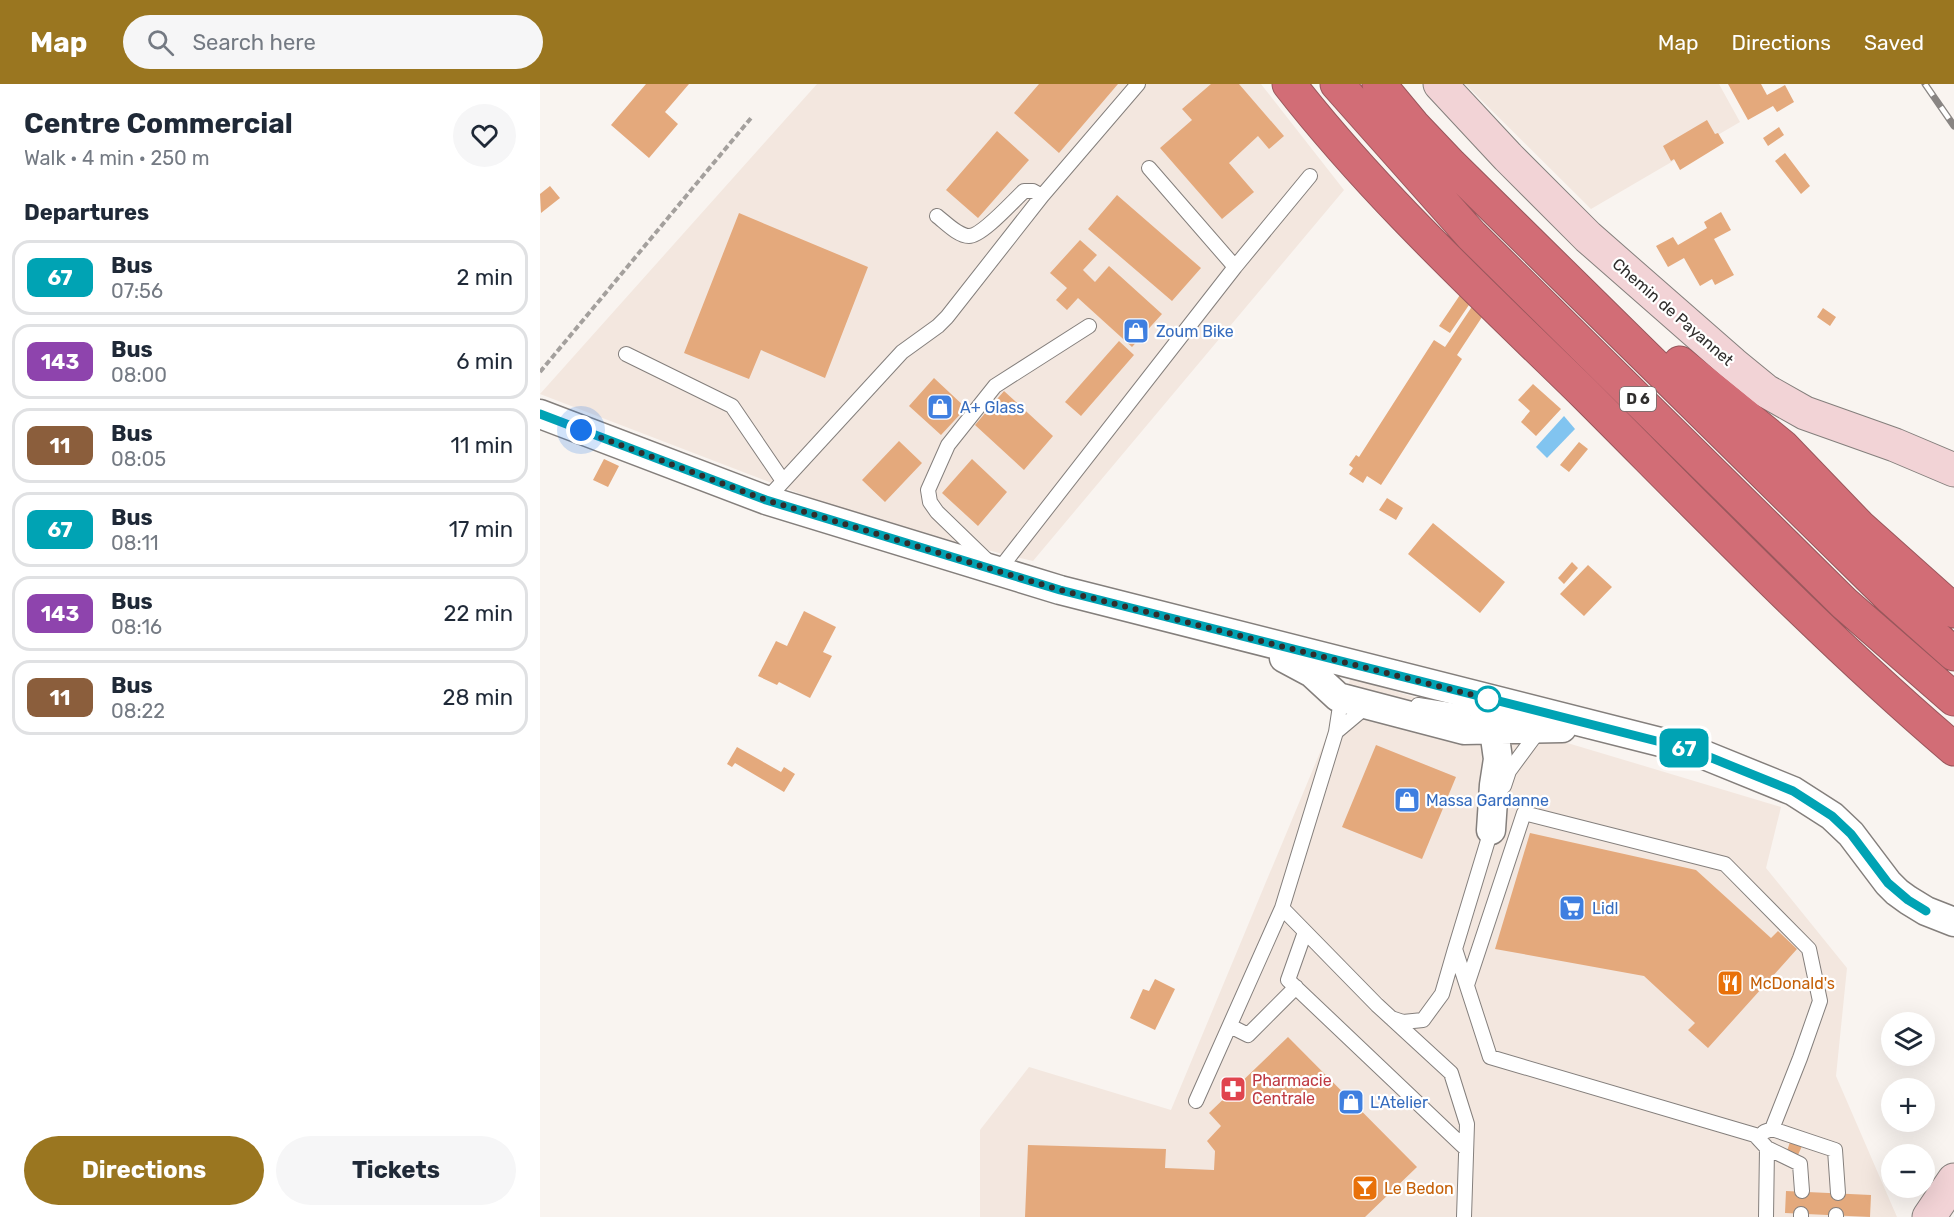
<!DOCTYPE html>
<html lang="en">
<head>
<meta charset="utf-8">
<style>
  :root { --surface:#fff; --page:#f6f6f7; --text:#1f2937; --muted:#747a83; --line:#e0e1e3; --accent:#9a7620 }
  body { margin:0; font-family:Rubik,sans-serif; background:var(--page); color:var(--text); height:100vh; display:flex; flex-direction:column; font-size:22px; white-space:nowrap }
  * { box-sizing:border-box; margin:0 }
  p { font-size:20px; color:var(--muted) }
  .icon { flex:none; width:33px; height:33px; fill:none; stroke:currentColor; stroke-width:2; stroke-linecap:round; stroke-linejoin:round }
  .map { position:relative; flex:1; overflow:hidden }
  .sheet { display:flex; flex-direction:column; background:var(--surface); width:540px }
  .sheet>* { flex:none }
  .badge { padding:0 12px; border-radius:9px; font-size:21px; line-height:39px }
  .buttons { position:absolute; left:1341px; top:928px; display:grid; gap:12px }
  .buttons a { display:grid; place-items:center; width:54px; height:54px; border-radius:50%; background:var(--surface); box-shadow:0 6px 24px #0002; font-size:30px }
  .you { position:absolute; width:30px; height:30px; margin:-15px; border:4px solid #fff; border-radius:50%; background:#1a73e8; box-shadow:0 0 0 9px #1a73e833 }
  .map>.badge { position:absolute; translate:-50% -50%; box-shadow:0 0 0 3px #fff }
  h2 { padding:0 24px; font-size:22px; line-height:54px }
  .round { display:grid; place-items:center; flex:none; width:63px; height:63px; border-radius:32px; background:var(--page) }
  .head { display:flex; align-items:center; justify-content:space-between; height:102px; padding:0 24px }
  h1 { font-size:28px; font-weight:700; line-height:45px }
  .action { display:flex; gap:12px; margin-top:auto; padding:12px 24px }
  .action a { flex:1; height:69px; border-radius:36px; background:var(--accent); color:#fff; font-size:24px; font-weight:700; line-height:69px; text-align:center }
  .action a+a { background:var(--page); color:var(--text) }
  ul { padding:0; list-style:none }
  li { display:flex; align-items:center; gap:18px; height:75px; margin:0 12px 9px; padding:0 12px; border:3px solid var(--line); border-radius:18px }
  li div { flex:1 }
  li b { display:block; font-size:22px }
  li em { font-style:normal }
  li .badge { min-width:66px; font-weight:700; text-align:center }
  header { display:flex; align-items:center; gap:36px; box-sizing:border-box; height:84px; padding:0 30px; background:var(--accent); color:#fff }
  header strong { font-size:28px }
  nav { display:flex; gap:33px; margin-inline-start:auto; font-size:21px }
  .search { width:420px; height:54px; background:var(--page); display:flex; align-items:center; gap:15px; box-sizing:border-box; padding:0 21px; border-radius:33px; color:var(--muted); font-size:22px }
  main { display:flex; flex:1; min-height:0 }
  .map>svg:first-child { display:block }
  .built { fill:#f3e7df }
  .water { fill:#81c4f0 }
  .building { fill:#e4a97c }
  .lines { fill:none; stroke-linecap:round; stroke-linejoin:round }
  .lane-casing { stroke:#847f7c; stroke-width:16 }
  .street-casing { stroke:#847f7c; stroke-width:31 }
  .secondary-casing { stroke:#847f7c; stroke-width:35 }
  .highway-casing { stroke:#99575c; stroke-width:35 }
  .path { stroke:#a4a09d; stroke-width:4; stroke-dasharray:6 3; stroke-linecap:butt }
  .lane { stroke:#fff; stroke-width:14 }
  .street { stroke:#fff; stroke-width:28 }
  .secondary { stroke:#f2d3d6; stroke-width:33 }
  .highway { stroke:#d26d76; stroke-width:33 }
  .rail-casing { stroke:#898583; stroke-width:7 }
  .rail { stroke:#fff; stroke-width:4.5; stroke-dasharray:14; stroke-linecap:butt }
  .line-casing { stroke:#fff; stroke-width:14 }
  .line { stroke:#00a3b4; stroke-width:9 }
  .walk { stroke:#302e2d; stroke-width:6; stroke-dasharray:0 10.8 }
  .stop-dot { fill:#fff; stroke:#00a3b4; stroke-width:3 }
  .labels { text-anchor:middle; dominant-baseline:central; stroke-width:4.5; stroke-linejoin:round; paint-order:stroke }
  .shield { fill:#fff; stroke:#6e6d6c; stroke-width:1.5 }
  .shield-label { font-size:15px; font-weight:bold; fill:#302e2d }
  .street-label { font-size:16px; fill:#302e2d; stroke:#fff }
  .shop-label { font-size:16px; fill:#366cbe; stroke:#fff; text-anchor:start }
  .food-label { font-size:16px; fill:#c56008; stroke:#fff; text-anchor:start }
  .health-label { font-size:16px; fill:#be3a42; stroke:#fff; text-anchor:start }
</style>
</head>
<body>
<header>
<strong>Map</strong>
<div class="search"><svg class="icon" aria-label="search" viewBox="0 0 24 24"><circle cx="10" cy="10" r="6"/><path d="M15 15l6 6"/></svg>Search here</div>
<nav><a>Map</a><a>Directions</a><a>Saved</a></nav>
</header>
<main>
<section class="sheet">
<div class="head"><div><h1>Centre Commercial</h1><p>Walk · 4 min · 250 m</p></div><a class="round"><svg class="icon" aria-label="heart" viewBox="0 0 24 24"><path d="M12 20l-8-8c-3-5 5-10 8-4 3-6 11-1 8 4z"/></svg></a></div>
<h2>Departures</h2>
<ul>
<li><span class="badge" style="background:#00a3b4;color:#fff">67</span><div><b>Bus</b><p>07:56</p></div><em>2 min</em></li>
<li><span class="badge" style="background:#8e44ad;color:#fff">143</span><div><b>Bus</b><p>08:00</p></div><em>6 min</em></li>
<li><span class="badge" style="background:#8b5e3c;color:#fff">11</span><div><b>Bus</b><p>08:05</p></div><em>11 min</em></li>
<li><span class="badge" style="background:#00a3b4;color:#fff">67</span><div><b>Bus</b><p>08:11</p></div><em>17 min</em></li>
<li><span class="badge" style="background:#8e44ad;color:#fff">143</span><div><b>Bus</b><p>08:16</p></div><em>22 min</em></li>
<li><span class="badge" style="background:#8b5e3c;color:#fff">11</span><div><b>Bus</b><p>08:22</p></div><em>28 min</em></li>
</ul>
<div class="action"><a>Directions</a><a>Tickets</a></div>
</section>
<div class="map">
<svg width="1414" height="1133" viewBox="0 0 1414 1133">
  <rect width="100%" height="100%" fill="#f9f4f0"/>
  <path class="built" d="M277,0H721L804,106L493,477L339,440L0,310Z
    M925,0H1179L1200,38L1051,125Z
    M811,594L1241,723L1226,784L1307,884L1296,992L1357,1133H440V1046L489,983L631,1026Z"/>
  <path class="water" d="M1024,332L1035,345L1007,374L996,363Z"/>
  <path class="building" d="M106,0H149L125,28L138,40L109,74L71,41Z
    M499,0H578L519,69L474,29Z
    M671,0H699L744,52L729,65L718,52L689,79L714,108L682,135L620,64L652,36L642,25Z
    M1188,0H1221L1227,11L1245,1L1254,18L1237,28L1233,22L1208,36Z
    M1167,36L1175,50L1178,49L1184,59L1140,86L1134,75L1131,77L1123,62Z
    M1239,43L1244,51L1228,62L1223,54Z
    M457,47L489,76L438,134L406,106Z
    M1245,69L1270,102L1261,110L1235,77Z
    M10,102L20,114L1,129L0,110Z
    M577,111L661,184L632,217L548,145Z
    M1181,128L1191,146L1174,155L1194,191L1175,201L1172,195L1160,202L1144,174L1128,183L1116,162L1133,153L1138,161L1167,144L1164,138Z
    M199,129L328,183L285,294L221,266L209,295L144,269Z
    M540,156L557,171L543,186L555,198L569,182L622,230L592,263L538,214L527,226L516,216L527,204L510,189Z
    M922,208L933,215L910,249L899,242Z
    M933,221L944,230L917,271L922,275L841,401L827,392L823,399L809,390L813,384L809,381L816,371L819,373L894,256L905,263Z
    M1283,224L1296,233L1290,242L1277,233Z
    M579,257L594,271L541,332L525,318Z
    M394,294L426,324L401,351L369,322Z
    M993,300L1021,325L996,352L981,338L990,327L978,316Z
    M464,307L513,352L484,386L435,341Z
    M359,357L382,379L345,418L322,396Z
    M1039,358L1048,365L1029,388L1020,381Z
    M64,375L79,382L68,403L53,396Z
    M432,375L467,408L438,442L402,409Z
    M847,414L863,424L856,436L839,426Z
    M893,439L965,498L940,529L868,470Z
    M1032,478L1038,484L1024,500L1018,494Z
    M1048,481L1072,503L1044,532L1020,510Z
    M264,527L296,543L283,568L292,572L270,614L239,598L237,601L218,592L236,557L247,562Z
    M836,661L916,693L882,775L802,743Z
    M197,663L241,688L244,683L255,690L244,708L195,679L192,683L187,680Z
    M990,749L1156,786L1231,854L1238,847L1257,865L1168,964L1148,946L1155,939L1104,892L955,865Z
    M615,895L635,905L615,946L590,934L603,905L609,907Z
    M748,953L877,1083L825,1133H485L488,1061L626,1065L625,1084L674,1086L675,1067L667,1057L681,1042L669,1029Z
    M1250,1058L1262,1062L1258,1071L1247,1067Z
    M1246,1107L1331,1111L1330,1133L1245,1129Z"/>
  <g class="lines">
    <g class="lane-casing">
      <path id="lane" d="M609,84L695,183
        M397,132C405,138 418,152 429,152C442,152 473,117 484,107H493L502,112
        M549,242L455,302L408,361L388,406L390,418L397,428L458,487L695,183L770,92
        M86,270L192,322L243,397
        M226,416L362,268L398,242L407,233L502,112L598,0
        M798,613L800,622L796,648L742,824L837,921L911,989L927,1040L924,1133
        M878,621L916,627L948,622
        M796,648L827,622
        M964,702L969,687L1000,645
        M952,743L915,865L950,973L1215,1051L1227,1064L1226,1133
        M765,848L748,896L926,1065
        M927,901L984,729L1185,780L1269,865L1280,917L1260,974L1232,1045
        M851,934L863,938L883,936L902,910L915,865
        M690,942L708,951L756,903
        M656,1017L742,824
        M1224,1048L1232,1045L1295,1066L1298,1109
        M1227,1064L1260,1080L1262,1107
        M1261,1133V1130
        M1296,1133V1131"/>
    </g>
    <g class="street-casing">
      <path id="street" d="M0,330L226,416L520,506L1152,666L1253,707L1292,732L1311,750L1348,799L1357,808L1368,816L1386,827L1414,838
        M744,574L772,589L798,613L924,646L1022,644
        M944,633L953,639L958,675L954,701L951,746"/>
    </g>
    <g class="secondary-casing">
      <path id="secondary" d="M900,0L968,73L1048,153L1193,280L1226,307L1265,329L1355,361L1414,386
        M1389,1133L1414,1096"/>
    </g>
    <g class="highway-casing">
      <path id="highway" d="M749,0C837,113 944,211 1046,311C1166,431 1285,555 1414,665
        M797,0L932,152L1304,519L1414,615
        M839,0L873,41L911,81L1351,514L1414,570
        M1140,279L1242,362L1319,442L1414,527"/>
    </g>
    <path class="path" d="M0,288L211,34"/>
    <use href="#lane" class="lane"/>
    <use href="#street" class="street"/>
    <use href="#secondary" class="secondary"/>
    <use href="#highway" class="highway"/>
    <g class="rail-casing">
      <path id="rail" d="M1385,0L1414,42"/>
    </g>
    <use href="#rail" class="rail"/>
  </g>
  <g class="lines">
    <g class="line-casing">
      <path id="line" d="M0,330L226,416L520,506L1152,666L1253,707L1292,732L1311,750L1348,799L1368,816L1386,827"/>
    </g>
    <use href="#line" class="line"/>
    <path class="walk" d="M41,346L226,416L520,506L949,615H948"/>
  </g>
  <defs>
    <g id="shop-square" transform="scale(1.35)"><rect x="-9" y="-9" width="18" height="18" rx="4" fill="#3f7fe0" stroke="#fff"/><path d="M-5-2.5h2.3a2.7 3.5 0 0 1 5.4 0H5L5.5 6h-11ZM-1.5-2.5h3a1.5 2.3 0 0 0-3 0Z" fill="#fff"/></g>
    <g id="supermarket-square" transform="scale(1.35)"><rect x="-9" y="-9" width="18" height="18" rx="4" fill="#3f7fe0" stroke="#fff"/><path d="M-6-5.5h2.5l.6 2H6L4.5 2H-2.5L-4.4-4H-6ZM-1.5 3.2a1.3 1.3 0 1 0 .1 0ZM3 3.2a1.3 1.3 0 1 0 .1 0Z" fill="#fff"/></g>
    <g id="restaurant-square" transform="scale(1.35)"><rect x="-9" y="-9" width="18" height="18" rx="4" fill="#e8710a" stroke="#fff"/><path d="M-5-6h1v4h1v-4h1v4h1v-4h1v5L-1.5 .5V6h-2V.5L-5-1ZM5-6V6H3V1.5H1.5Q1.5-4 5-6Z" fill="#fff"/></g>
    <g id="pharmacy-square" transform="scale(1.35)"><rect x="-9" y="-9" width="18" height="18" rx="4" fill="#e0444e" stroke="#fff"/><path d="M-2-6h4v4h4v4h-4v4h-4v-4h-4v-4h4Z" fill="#fff"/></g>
    <g id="bar-square" transform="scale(1.35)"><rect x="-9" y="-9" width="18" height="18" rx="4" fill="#e8710a" stroke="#fff"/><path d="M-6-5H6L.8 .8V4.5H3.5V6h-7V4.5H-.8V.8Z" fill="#fff"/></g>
  </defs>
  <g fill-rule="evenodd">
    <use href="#shop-square" x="596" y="247"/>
    <use href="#shop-square" x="400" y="323"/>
    <use href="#shop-square" x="867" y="716"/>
    <use href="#supermarket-square" x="1032" y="824"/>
    <use href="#restaurant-square" x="1190" y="899"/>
    <use href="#pharmacy-square" x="693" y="1005"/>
    <use href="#shop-square" x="811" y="1018"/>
    <use href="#bar-square" x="825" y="1104"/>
  </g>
  <circle class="stop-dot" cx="948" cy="615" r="12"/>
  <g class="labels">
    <rect class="shield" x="1080" y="303" width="36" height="24" rx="4.5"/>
    <g class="shield-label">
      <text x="1098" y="315">D 6</text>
    </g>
    <g class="street-label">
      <text transform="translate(1133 228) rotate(41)">Chemin de Payannet</text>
    </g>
    <g class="shop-label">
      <text x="616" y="247">Zoum Bike</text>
      <text x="420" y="323">A+ Glass</text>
      <text x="886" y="716">Massa Gardanne</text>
      <text x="1052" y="824">Lidl</text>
      <text x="830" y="1018">L'Atelier</text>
    </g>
    <g class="food-label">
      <text x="1210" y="899">McDonald's</text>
      <text x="844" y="1104">Le Bedon</text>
    </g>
    <g class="health-label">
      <text x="712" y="996">Pharmacie<tspan x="712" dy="18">Centrale</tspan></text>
    </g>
  </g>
</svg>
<div class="buttons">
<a><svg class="icon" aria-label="layers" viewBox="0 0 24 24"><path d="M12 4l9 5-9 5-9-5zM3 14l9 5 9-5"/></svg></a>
<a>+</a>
<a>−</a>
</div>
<div class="you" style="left:41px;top:346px"></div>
<b class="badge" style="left:1144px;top:664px;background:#00a3b4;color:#fff">67</b>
</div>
</main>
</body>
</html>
